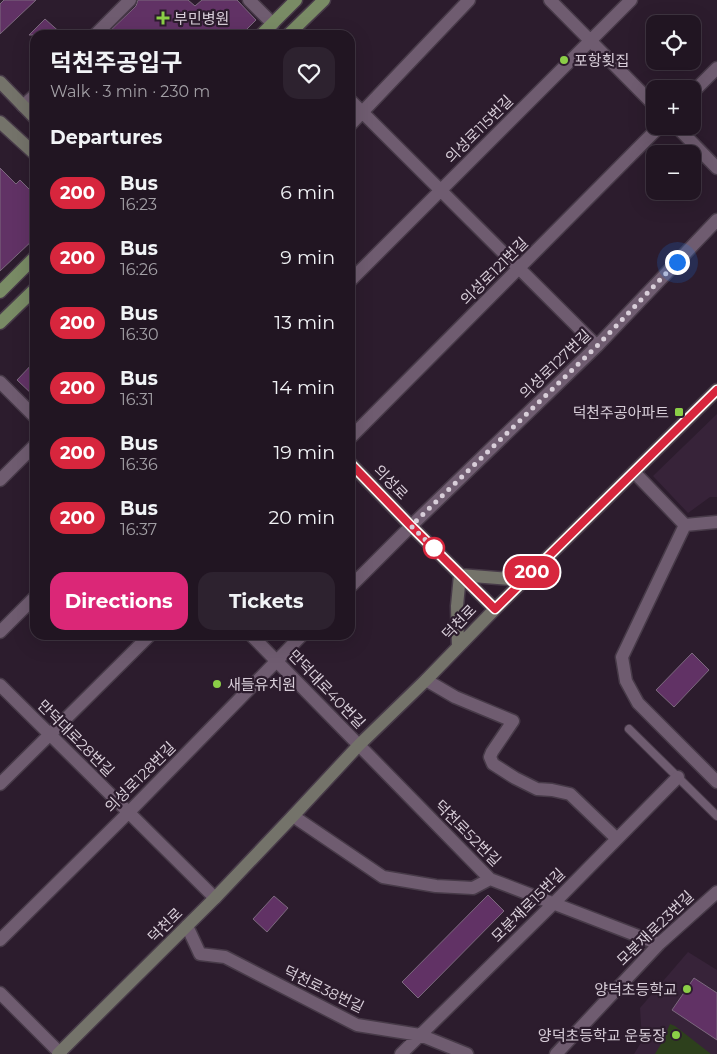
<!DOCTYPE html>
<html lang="en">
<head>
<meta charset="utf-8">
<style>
  :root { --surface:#211522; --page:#2d222f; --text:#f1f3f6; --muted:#a29fa5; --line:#3e3440; --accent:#db2777 }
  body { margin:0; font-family:Montserrat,"Noto Sans KR",sans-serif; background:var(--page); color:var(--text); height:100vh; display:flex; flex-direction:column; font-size:19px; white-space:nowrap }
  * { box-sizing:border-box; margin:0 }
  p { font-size:16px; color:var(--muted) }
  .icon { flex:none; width:28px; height:28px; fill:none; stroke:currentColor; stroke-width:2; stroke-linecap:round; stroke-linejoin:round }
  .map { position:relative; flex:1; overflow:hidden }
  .side { position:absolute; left:30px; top:30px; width:325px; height:610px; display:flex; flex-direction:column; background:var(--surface); border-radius:15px; box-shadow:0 5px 20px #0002,0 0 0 1px var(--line) }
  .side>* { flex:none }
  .badge { padding:0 10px; border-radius:16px; font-size:18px; line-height:32px }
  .fabs { position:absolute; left:646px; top:15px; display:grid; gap:10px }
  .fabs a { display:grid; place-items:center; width:55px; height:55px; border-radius:10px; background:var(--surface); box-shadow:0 5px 20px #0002,0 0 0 1px var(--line); font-size:25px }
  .you { position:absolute; width:25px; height:25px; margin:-12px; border:4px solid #fff; border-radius:50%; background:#1a73e8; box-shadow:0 0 0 8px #1a73e833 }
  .map>.badge { position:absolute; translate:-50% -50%; box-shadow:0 0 0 2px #fff }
  h2 { padding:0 20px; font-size:19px; line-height:45px }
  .round { display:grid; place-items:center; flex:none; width:52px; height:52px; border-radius:15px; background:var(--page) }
  .overview { display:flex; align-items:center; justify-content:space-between; height:85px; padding:0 20px }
  h1 { font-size:24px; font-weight:700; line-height:38px }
  .action { display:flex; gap:10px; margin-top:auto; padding:10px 20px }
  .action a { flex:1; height:58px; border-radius:15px; background:var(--accent); color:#fff; font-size:20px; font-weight:700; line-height:58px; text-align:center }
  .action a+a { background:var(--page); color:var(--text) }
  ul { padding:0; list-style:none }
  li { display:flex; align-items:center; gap:15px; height:65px; padding:0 20px }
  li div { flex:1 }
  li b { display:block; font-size:19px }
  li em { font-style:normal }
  li .badge { min-width:55px; font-weight:700; text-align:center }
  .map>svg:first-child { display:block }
  .built { fill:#372339 }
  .green { fill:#2d401c }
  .building { fill:#613265; stroke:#7c697e }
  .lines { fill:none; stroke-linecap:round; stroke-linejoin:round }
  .service-casing { stroke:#473a48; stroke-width:10 }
  .minor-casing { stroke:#473a48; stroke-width:15 }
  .secondary-casing { stroke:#473a48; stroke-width:15 }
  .primary-casing { stroke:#473a48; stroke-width:15 }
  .service { stroke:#6f5c70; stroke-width:8 }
  .minor { stroke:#6f5c70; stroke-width:12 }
  .secondary { stroke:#74736a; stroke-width:12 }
  .primary { stroke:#798b65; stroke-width:12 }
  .line-casing { stroke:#fff; stroke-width:11 }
  .line { stroke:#d7263d; stroke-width:8 }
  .walk { stroke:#d8ced9; stroke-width:5; stroke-dasharray:0 9 }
  .poi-dot { fill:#8bce47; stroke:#2c1c2d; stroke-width:2 }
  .stop-dot { fill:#fff; stroke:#d7263d; stroke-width:2.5 }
  .labels { text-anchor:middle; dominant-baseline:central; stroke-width:4.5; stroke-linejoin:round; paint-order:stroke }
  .poi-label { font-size:15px; fill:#d8ced9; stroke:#2c1c2d; text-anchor:start }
  .street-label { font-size:15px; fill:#d8ced9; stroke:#2c1c2d }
</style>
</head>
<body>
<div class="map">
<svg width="717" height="1054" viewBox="0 0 717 1054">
  <rect width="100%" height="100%" fill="#2c1c2d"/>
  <path class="built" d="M717,414V497H710L688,513L653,476Z
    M688,952L717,970V1054H634L642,1041L640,1008Z"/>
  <path class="green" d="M670,1024L675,1026L711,1054H655L661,1044Z"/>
  <path class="building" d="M4,0H36L0,34V4Z
    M138,0H188L195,6L202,0H237L256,20L241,35H106L136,6Z
    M45,19L63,35H29Z
    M0,168L16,184L20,180L35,195V238L0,271Z
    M35,361V397L17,380Z
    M692,653L709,670L674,707L656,690Z
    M488,895L504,911L418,998L402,982Z
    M274,896L288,908L267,932L253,919Z
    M694,978L717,993V1040L672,1010Z"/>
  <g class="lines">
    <g class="service-casing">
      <path id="service" d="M629,729L717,816"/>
    </g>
    <g class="minor-casing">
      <path id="minor" d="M249,0L273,24
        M550,0L655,106
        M95,35L130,0
        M692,93L717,68
        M350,100L597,346
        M23,106L35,95
        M350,125L469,0
        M676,126L717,168
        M350,281L631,0
        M0,382L35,417
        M350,438L660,126
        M634,472L685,525L622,657L626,681L638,703L717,782
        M0,480L35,445
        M685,525L717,522
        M350,587L411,526L597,346L717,220
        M0,632L35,597
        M251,635L490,879L659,944
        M426,680L455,697L513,721L492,752L490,757L493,764L515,778L537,789L552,790L570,794L616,838
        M0,685L215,898
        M0,784L150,635
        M293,816L383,877L436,886L473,888L490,879
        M187,926L200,954L225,957L357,1025L420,1035L467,1054
        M0,940L129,812L302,635
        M0,993L61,1054
        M401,1054L554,903L678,777
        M556,1054L659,944L717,892"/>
    </g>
    <g class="secondary-casing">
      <path id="secondary" d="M0,82L35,118
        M0,122L35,154
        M350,463L411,526L495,609
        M458,647L457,606L460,575L524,580
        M58,1054L215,898L293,816L359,745L426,680L495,609L717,390"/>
    </g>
    <g class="primary-casing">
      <path id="primary" d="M261,35L296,0
        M288,35L324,0
        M0,292L35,257
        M0,323L35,289"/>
    </g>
    <use href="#service" class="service"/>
    <use href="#minor" class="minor"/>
    <use href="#secondary" class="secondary"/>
    <use href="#primary" class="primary"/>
  </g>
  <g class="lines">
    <g class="line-casing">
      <path id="line" d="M350,463L411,526L495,609L717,390"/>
    </g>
    <use href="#line" class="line"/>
    <path class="walk" d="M434,548L436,550L411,526L597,346L677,262"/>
  </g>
  <g class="poi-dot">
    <path d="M160.5 10.5h5v5h5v5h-5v5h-5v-5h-5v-5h5z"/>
    <circle cx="564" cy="60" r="5"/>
    <rect x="674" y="407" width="10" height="10" rx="2.5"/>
    <circle cx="217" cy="684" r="5"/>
    <circle cx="687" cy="989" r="5"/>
    <circle cx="676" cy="1035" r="5"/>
  </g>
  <circle class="stop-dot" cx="434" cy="548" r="10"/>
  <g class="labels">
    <g class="poi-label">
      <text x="174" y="18">부민병원</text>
      <text x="574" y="60">포항횟집</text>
      <text x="669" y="412" text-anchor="end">덕천주공아파트</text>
      <text x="227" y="684">새들유치원</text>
      <text x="677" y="989" text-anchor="end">양덕초등학교</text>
      <text x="666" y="1035" text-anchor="end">양덕초등학교 운동장</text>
    </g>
    <g class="street-label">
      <text transform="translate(479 129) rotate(-45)">의성로115번길</text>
      <text transform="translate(494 271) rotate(-45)">의성로121번길</text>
      <text transform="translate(555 364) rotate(-44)">의성로127번길</text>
      <text transform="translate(391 482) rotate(46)">의성로</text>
      <text transform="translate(459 622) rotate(-46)">덕천로</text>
      <text transform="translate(327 689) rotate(46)">만덕대로40번길</text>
      <text transform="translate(76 738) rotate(45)">만덕대로28번길</text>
      <text transform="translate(140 777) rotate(-45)">의성로128번길</text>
      <text transform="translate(468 833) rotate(45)">덕천로52번길</text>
      <text transform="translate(528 905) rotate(-45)">모분재로15번길</text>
      <text transform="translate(165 925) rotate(-45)">덕천로</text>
      <text transform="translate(655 928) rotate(-44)">모분재로23번길</text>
      <text transform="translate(324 989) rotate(26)">덕천로38번길</text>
    </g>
  </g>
</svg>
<div class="fabs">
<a><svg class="icon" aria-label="locate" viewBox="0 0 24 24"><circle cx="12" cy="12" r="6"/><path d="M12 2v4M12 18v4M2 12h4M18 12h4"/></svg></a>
<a>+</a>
<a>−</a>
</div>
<div class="you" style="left:677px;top:262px"></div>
<b class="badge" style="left:532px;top:572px;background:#d7263d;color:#fff">200</b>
<section class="side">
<div class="overview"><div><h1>덕천주공입구</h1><p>Walk · 3 min · 230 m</p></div><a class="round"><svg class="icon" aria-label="heart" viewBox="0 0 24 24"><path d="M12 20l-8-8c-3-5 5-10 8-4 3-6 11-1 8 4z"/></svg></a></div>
<h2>Departures</h2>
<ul>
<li><span class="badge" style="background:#d7263d;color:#fff">200</span><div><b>Bus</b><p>16:23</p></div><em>6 min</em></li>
<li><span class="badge" style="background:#d7263d;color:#fff">200</span><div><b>Bus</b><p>16:26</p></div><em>9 min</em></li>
<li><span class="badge" style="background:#d7263d;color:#fff">200</span><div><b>Bus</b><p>16:30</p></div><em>13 min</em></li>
<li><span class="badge" style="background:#d7263d;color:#fff">200</span><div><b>Bus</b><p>16:31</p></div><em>14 min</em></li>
<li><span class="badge" style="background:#d7263d;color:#fff">200</span><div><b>Bus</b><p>16:36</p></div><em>19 min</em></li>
<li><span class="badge" style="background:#d7263d;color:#fff">200</span><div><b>Bus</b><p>16:37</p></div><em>20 min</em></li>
</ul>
<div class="action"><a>Directions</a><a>Tickets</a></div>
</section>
</div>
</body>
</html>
